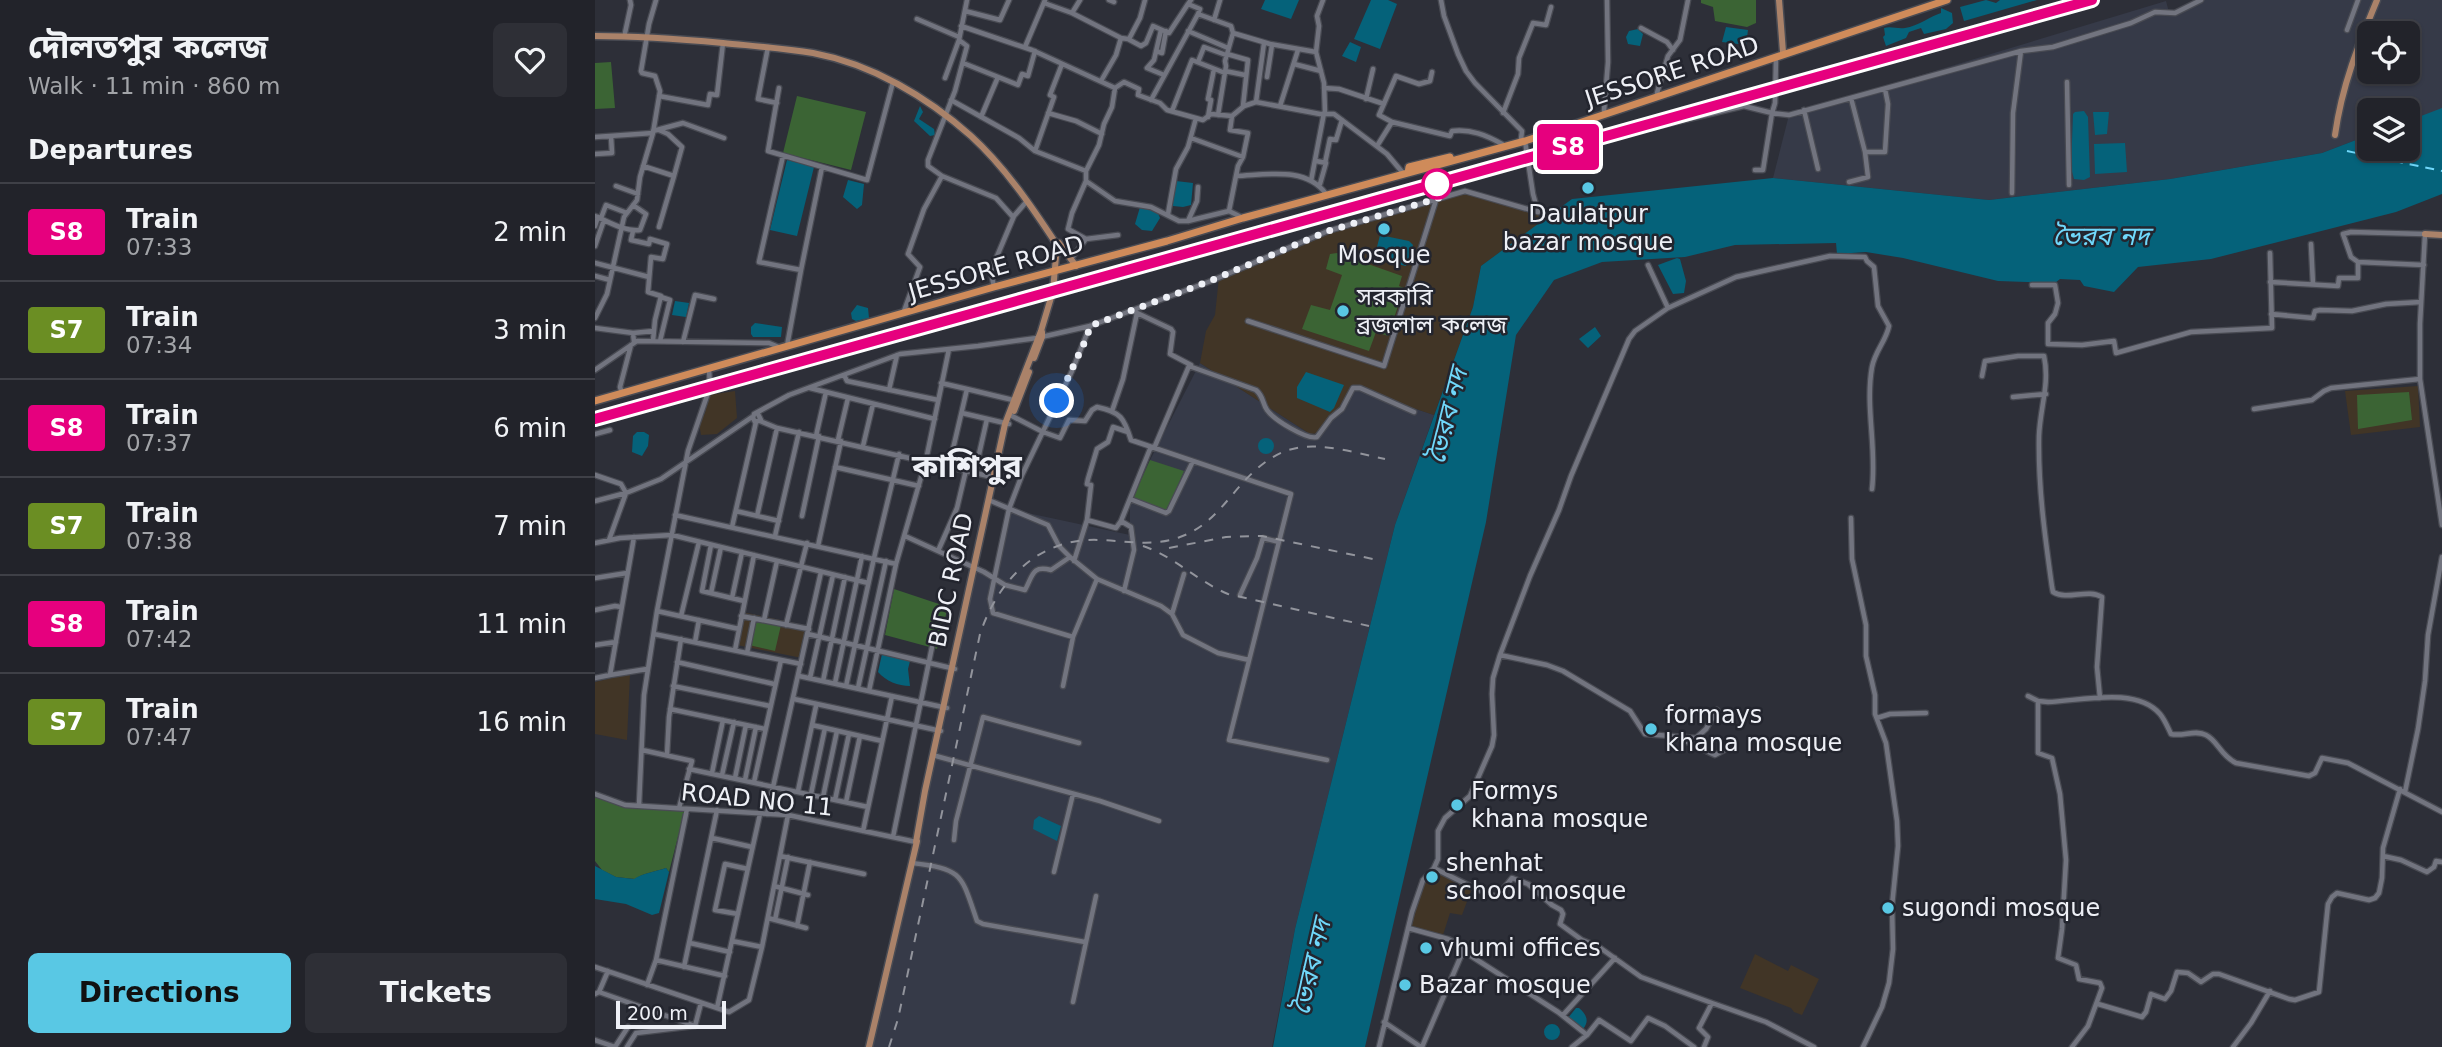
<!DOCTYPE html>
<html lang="en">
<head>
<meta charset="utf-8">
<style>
  :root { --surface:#22232a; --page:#2e2f36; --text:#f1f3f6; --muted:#a2a4a8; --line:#3f4047; --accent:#59c8e4 }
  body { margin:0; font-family:"DejaVu Sans","Noto Sans Bengali",sans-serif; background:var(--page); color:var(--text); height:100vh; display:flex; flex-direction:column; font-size:26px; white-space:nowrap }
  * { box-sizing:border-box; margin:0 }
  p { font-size:23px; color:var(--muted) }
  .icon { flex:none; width:38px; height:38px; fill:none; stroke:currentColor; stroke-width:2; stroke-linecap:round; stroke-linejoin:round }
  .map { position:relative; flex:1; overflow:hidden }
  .panel { display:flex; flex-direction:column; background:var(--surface); width:595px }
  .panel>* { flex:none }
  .badge { padding:0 14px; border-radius:5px; font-size:24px; line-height:46px }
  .controls { position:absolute; left:1762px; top:21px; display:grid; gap:14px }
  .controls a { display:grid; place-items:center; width:63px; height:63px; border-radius:10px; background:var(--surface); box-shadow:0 2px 5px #0004,0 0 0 2px var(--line); font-size:35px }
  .scale { position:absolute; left:21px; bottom:18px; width:110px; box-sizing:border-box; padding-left:7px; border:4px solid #eef0f6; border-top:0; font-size:19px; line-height:24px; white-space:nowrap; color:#eef0f6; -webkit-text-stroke:5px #23252e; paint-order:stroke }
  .you { position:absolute; width:35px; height:35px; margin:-18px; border:5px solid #fff; border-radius:50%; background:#1a73e8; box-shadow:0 0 0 10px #1a73e833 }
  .map>.badge { position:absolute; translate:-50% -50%; box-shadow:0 0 0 4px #fff }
  h2 { padding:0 28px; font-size:26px; line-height:63px }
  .round { display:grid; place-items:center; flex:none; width:74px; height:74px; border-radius:10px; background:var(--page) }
  .head { display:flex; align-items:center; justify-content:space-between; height:119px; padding:0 28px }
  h1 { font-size:33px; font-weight:700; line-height:52px }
  .cta { display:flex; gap:14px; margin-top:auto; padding:14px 28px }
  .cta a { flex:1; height:80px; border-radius:10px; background:var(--accent); color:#111; font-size:28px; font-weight:700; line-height:80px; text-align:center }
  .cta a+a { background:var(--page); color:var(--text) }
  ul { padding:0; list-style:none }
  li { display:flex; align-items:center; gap:21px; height:98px; padding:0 28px; border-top:2px solid var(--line) }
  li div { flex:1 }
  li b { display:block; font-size:26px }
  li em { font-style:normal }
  li .badge { min-width:77px; font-weight:700; text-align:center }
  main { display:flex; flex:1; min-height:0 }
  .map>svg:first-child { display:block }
  .built { fill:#363a48; fill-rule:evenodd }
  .education { fill:#413526 }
  .green { fill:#3b6434 }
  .water { fill:#05627a }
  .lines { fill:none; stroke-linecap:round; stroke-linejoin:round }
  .ferry { stroke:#70d8fb; stroke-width:2; stroke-dasharray:9 7; stroke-linecap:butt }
  .minor-casing { stroke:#494b53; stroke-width:7 }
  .major-casing { stroke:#494b53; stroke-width:9 }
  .highway-casing { stroke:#494b53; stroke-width:10 }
  .minor { stroke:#72747f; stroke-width:4.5 }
  .major { stroke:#aa8269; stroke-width:6 }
  .highway { stroke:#cf8b5a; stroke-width:7 }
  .rail { stroke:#92949c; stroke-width:2; stroke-dasharray:9 9; stroke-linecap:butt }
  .line-casing { stroke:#fff; stroke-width:16 }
  .line { stroke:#e6007e; stroke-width:10 }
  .walk { stroke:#eef0f6; stroke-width:7; stroke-dasharray:0 12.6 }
  .stop-dot { fill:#fff; stroke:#e6007e; stroke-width:3.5 }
  .poi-dot { fill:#59c8e4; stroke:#23252e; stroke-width:2.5 }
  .labels { text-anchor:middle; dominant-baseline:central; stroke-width:5; stroke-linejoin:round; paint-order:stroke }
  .street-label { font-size:24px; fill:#eef0f6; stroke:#23252e }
  .poi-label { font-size:24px; fill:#eef0f6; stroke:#23252e; text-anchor:start }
  .water-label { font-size:26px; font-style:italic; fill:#70d8fb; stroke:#23252e }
  .district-label { font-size:32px; font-weight:bold; fill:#eef0f6; stroke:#23252e }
</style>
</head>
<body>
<main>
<section class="panel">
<div class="head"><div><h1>দৌলতপুর কলেজ</h1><p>Walk · 11 min · 860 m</p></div><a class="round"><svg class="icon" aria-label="heart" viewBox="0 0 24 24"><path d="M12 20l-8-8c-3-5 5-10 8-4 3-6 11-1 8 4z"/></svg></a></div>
<h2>Departures</h2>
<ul>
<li><span class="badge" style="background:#e6007e;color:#fff">S8</span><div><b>Train</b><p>07:33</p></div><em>2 min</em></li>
<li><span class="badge" style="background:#6b8e23;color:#fff">S7</span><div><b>Train</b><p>07:34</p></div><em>3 min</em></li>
<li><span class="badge" style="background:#e6007e;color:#fff">S8</span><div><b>Train</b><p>07:37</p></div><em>6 min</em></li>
<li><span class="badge" style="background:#6b8e23;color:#fff">S7</span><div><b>Train</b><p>07:38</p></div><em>7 min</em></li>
<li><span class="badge" style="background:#e6007e;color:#fff">S8</span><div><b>Train</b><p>07:42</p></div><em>11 min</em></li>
<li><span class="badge" style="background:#6b8e23;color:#fff">S7</span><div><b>Train</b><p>07:47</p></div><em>16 min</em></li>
</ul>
<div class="cta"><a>Directions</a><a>Tickets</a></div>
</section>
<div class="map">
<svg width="1847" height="1047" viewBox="0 0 1847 1047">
  <rect width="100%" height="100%" fill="#2d2f38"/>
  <path class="built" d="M1606,0H1847V109L1813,122V110H1774V135L1727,153L1575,179L1394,200L1178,178L1194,115L1571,1L1575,16ZM1774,33H1813V72H1774Z
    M605,363L715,434L758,388L839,415L800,525L700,929L677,1047H275L382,570L399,578L414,509L535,535V499Z"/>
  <path class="education" d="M870,191L943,212L945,223L886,266L878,307L839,415L758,388L747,409L736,418L727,433L715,434L605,363L611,331L620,315L624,277L733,231Z
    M1823,386L1825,427L1756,435L1750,391Z
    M140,391L142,418L122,434L106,435L104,423L110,413L114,395Z
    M148,612L213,626L207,658L142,645Z
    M35,674L32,740L0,734V682Z
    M839,871L877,888L867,915L855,913L847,938L814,928L829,881Z
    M1160,954L1193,971L1196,965L1224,979L1207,1015L1199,1012L1196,1008L1145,988Z"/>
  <path class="green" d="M1106,0H1161V23L1152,27L1120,21L1118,7L1106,3Z
    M16,62L20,108L0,109V63Z
    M202,96L271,112L256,170L188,153Z
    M742,253L807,276L804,286L809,288L793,336L781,332L774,351L707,329L716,305L735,310L747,275L731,269L735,254Z
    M1814,392L1817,420L1763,429L1762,395Z
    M555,460L589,471L572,510H568L538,498Z
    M299,589L353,607L342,649L290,635Z
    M160,620L186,625L180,651L154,645Z
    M0,793L30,805L90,809L74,872L71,868C62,871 46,874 40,879L21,877L7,870L0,861Z"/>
  <path class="water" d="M670,0H704L696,19L666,9Z
    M776,0H793L802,4L785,49L759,39Z
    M1391,0L1401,3L1405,0H1442L1369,21L1365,7Z
    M1346,8L1357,13L1358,23L1351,29L1329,34L1326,28L1314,32L1311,38L1291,46L1288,37L1290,35L1289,28C1296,26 1302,29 1310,28C1323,26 1336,16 1346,13Z
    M1131,27L1153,30L1151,45L1127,42Z
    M1043,29L1048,34L1045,46L1033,44L1031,37L1034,31Z
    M755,42L766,47L761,62L747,56Z
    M325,106L328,112L324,119L339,129L340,135L335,136L319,121Z
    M1847,108V194L1801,212L1616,259L1543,267L1519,292L1489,286L1485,280L1465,279L1460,283L1403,281L1308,258L1271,252L1242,254L1241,243L1140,245L1090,257L1007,262L959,280L921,335L891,522L770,1047H678L700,929L800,525L878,307L886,266L977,199L1178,178L1394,200L1575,179L1727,153L1774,135V149H1813V121Z
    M1489,111L1493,117L1495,177L1489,180L1479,179L1476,168L1478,114L1480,112Z
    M1498,112H1514L1512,134L1500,135Z
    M1530,143L1532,172L1500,174L1499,144Z
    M192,160L219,167L202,236L175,230Z
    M253,180L269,184L267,205L262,209L248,197Z
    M581,181L598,183L596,205L588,207L578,206V184Z
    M545,207L562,211L565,218L557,231L547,230L540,224Z
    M785,235L814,241L818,245L811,266L779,259Z
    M1082,258L1085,259L1091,281L1089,293L1078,294L1063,265Z
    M80,301L94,303L91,317L77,315Z
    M262,305L273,308L274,318L261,321L257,319L256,313Z
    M160,323L187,327L186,337H158L156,334V327Z
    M1000,327L1006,336L993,348L984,339Z
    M711,372L749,385L739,408L735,412L702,398V387Z
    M42,432H49L54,435L53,446L47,456L37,452L38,436Z
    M663 446a8 8 0 1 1 16 0a8 8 0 1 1-16 0Z
    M287,654L315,661L313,669L315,686C303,686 291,681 283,672Z
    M444,816L466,826L462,841L438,829L439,820Z
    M0,866L21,877L39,879C46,874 62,871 71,868L74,872L64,913L57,915L31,904L0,899Z
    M981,1008H984C991,1014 995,1021 988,1029L973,1018Z
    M949 1032a8 8 0 1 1 16 0a8 8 0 1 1-16 0Z"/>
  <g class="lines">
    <path class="ferry" d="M1752,151L1847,171"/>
    <g class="minor-casing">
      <path id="minor" d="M485,0L477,13L526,38L521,55L506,81
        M514,0L519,2
        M596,0L593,4L605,9L603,14L636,26L638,33L675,44L721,52
        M728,0L722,16L724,26L721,52L729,83L730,113
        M846,0L849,16L863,54L871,71L880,83L927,131L926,139L930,141L938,194L943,212
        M449,3L477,13
        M370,11L405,20L414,0
        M322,19L364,37
        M619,20L625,0
        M366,26L437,50L520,88
        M1046,28L1072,42L1078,50
        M566,30L559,60L552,68L569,75
        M1752,30L1763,0
        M593,31L633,48
        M30,33L36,5L35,0
        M526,38L533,39L546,46L551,43L558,26L574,33L593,4
        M534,39L545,18L550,0
        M173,47L163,99L182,103
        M430,47L450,0
        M561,51L567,53L571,31
        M632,54L653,60L648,106
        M603,62L609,47L631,55
        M368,63L423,85L427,74L433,76L440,51
        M699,64L726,71
        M630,71L650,75
        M672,77L677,45
        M350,78L364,40
        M1472,82L1474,185
        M184,88L173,151L272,180L298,82
        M520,88L529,82L544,89L543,95L565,103L572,110L608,120L616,114L637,116
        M729,88L744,89L789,104
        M1062,93L1073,56L1085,40L1093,0
        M64,96L113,105L115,94L122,95L128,43
        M771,99L778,69
        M356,100L424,138L440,151L491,171
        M556,100L603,14
        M661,102L669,43
        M685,106L703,50
        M1209,110L1223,169
        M577,111L597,60L630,73
        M1009,111L1013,62L1012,0
        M453,113L481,121L507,134
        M908,113L923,74L924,58L938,23L951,25L956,7
        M623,115L631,66L630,61L638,33
        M637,116L649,106L661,102L725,114H739L792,154L808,173
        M386,117L403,77
        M613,117L616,100L613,99L619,69
        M797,122L855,136L857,131C876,129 891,135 907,144
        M1055,128L1149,106L1177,113L1194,115L1426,51L1458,47L1536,23L1560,12L1580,13L1606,0
        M64,130L73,134L87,147L79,176
        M58,131L88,123L129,138
        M0,137L58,133
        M596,138L648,157
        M782,146L797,122L784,115L801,76L824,84L835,81L837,72
        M440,151L459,97L455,95L467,64
        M1270,152H1290L1293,104L1290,89
        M0,154L17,153L16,136
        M188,156L164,262L206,270L192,346
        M721,161L731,163L725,184
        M730,163L735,139L741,140L747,120
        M48,166L79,176L64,227
        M1160,170H1168L1177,113L1180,103L1181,58
        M347,176L401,198L418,217
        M641,176C671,175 711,166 731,194
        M491,181L520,201L556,207L584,221H593L634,211L648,218
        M716,181L729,113
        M1254,182L1273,177L1270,152L1256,98
        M21,186L43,194
        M1417,193L1418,113L1426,51
        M634,211L643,166L648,157L653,133L635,130L637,116
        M573,214L581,169L593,147L601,118
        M0,216C14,222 30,232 45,230L51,214L38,205
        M6,218L11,205L32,213
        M593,221L602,201L603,187
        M0,226L3,217
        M38,231L36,240L54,244L55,239L72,244L68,259L56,257L53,292L66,296L60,320L58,341
        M491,239L473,229L477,213L491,181V171L504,145L509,124L517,107L520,88
        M1716,244L1718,284
        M0,246L9,220
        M476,259L491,239L523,235
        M1763,262L1756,257L1748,234L1756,232L1830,234L1825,324V379L1847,525
        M0,263L54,277
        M206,270L227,167
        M0,276L15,280
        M1675,282L1743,286L1744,278H1763V262L1829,265
        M1437,285H1460L1463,303L1460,314L1453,323V344L1487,345L1519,341L1521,353L1596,332L1677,328L1675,253
        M399,287L396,272L400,261L419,216L432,201
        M1073,308L1141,277L1235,256L1270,257L1272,261L1279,267L1283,306L1294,326C1291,341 1280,351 1277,367C1270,407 1282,448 1277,489
        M309,311L325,267L313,254L329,209L347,176L333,166V160L360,91L372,46L364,40L372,0
        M540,312L576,329L578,332L575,354L596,365
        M1676,314L1718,318L1720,311L1725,310L1757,311L1791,304L1826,302
        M0,318L12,294L29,217L42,200L45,177L58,133L65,91L60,76L47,73L46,71L54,24L61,0
        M653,321L789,366L841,200
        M0,328L38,333L39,342
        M38,333L59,331
        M65,341L75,300L66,297
        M88,342L100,295L119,299
        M0,370L42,341L174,343L186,348
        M249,375L252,381L343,400
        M1387,376L1390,361L1423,356H1449C1455,384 1445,408 1444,436C1443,487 1450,537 1457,587L1458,592C1473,601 1492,588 1507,597L1502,667L1505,698
        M346,383L372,389L354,466
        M215,388L340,419
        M372,389L422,401
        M294,390L302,355
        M27,393L25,387L36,345
        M1418,397L1451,394
        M1659,409L1717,400L1729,391L1736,388L1825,379
        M517,411L528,379L542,313
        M367,413L414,424
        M163,414L166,420L160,422L158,418L159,414L194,395L305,354L383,346L442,338L495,326L616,281L733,231L870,191L943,212
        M417,416L448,432L465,438L474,420L490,421L497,410L502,407C526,412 529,418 536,440L696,494L634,740L732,760
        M165,421L182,428L402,478
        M0,434L15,430
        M221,436L231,392
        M243,440L253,398
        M268,446L278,404
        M240,467L324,486
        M380,472L392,419
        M0,475L26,484L31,493L14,540
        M535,499L571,513L574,511L598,461
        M0,501L31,493L66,479L157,417
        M396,501L453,525L464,546L475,557L502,579L566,606L577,614L588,635L623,653L654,660
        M141,511L184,521
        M80,515L301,564
        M162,516L182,428
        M207,516L224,436
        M1256,518L1257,559L1271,625V656L1280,695V714L1291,743L1302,821L1303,846L1297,906L1298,949L1294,983L1287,1007L1268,1047
        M492,520L521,528L526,521
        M137,527L161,422
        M180,536L204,432
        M310,536L389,572L410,585L430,590C438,575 437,565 456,570L475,557
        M0,543L25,538L77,535L273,583
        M116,545L107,591L149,601
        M223,546L246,441
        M343,551L362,508L371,470
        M479,561L492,520L496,485L492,484L493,479L502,449L513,442L518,427L533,432
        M0,578L32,573
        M529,591L539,550L536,527L526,521L555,449L560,446L594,366L661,390C669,397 667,403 672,410C679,420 712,440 722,437L736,418L747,409L758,388H765L819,412
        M116,593L126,547
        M645,595L662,558L668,538L684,542
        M137,598L147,552
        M0,610L20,606L26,607
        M62,611L144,629
        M577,614L589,574
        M86,616L104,542
        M146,616L214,629
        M169,620L182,561
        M191,625L212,543
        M59,634L206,664
        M213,634L360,669
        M478,637L398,613L395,599L414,509L427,475L477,371L495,326
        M100,642L104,620
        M0,645L21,642
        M140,650L159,555
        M152,653L159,618
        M905,655L952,665L968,671L1035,711L1050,734L1101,738L1111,729L1122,710
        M82,662L179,684
        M15,675L52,669
        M204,676L352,708
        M0,678L15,675L39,537
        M215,678L238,575
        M228,681L250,577
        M240,683L267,556
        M78,686L175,706
        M251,686L279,558L304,454
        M468,686L478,637L502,579
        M263,688L291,561
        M274,691L301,564L331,460L354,349
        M1433,696L1443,701L1453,702C1485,701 1541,686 1565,714C1570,720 1573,728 1576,734C1588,737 1600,729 1611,735C1623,741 1625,755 1641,763L1714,776L1720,773L1727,758L1753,763L1847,812
        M199,699L346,731
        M1443,701V753L1457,758L1465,794L1471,860L1467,929L1463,958L1481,965L1484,979L1505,983L1507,988L1493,1026L1477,1047
        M75,709L170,729
        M1282,718L1295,714L1331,713
        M217,725L287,741
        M1086,739L1120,755L1133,748
        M47,750L97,761L84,808
        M72,755L74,717L86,639
        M341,756L505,801L564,821
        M94,769L273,807
        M117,773L128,720
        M127,775L139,722
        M140,778L151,725
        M150,780L161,727
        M159,782L186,660
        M203,791L221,706
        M1810,792L1823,729L1830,681L1833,635L1847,557
        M0,794L30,805L193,815L321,842
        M216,794L230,728
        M228,797L242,731
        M240,800L254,734
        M251,802L265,736
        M44,805L49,695L62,611L93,451L115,387L114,369
        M172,814L226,572
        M268,831L297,696
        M298,837L337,647
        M117,838L157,847
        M359,840L361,821L388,717L484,743
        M185,856L269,874
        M1788,856L1806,860L1832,872L1839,867L1841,861L1847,862
        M317,863C368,869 366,874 382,921L388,924L490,942
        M839,868L881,889L902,897L917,878L933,884L957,905L966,910L968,914L965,924L987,940L1004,947L1046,977L1117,1003
        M459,872L478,794
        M179,886L213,895
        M143,914L120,910L130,864L153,869
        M173,918L211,928
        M180,920L193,857
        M202,926L215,862
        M813,928L853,939L863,944L876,956L963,1012L992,1035L1004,1020L1036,1041L1053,1018L1070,1026L1099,1047
        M137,941L167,947
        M95,943L135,952
        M61,960L130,976
        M0,967L134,1012L154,1000L167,947L193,815
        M89,967L122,810
        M52,985L61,960L92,809
        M4,992L100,1026L106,1003
        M0,994L4,992L13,971
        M478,1002L501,896
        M1503,1004L1547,1017L1551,1012L1556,994L1570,999L1576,991L1582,972L1593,973L1606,982L1618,974H1624L1694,999L1700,1000L1724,992L1733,904L1737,897L1742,893L1774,900L1780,898L1784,893L1787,878L1788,848L1805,789
        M122,1008L165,814
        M968,1015L1020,958
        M789,1022L826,1047
        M0,1040L20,1047
        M20,1047L33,1027
        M32,1047L41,1033L99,1026
        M784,1047L817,912L828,880L839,868L843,859V831L850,818L875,796L897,746L899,735L897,694L898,678L905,655L935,576L964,510L976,476L1034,339L1040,331L1073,308L1053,265
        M827,1047L869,949
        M977,1047L992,1035
        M1109,1047L1113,1037L1104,1028L1117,1003L1171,1022L1219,1047
        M1638,1047L1656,1023L1675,991"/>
    </g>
    <g class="major-casing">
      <path id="major" d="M1184,0L1188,52
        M0,36C43,36 85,39 128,43C158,46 188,48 218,53C277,64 332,97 376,136C410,167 437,207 462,245L458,291L446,331L410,424L330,791L321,842
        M1740,135C1747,85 1763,46 1782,0
        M1830,234L1847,235
        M464,243L481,266
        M439,358L447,337V332
        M419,411L434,372
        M274,1047L322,841"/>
    </g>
    <g class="highway-casing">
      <path id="highway" d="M813,173L814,167L855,157
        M0,401L399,287L572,241L648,218L930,141L1352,0"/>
    </g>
    <use href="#minor" class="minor"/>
    <use href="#major" class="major"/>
    <use href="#highway" class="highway"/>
    <path class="rail" d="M0,419L1497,0
      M548,546C580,557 602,581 633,594L774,626
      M574,548L631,537L667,536L778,559
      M294,1047L303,1019L385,634C403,580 444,537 505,540C532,541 559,547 585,537C608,529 622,513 638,494C689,432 718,443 790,459"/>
  </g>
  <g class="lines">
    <g class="line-casing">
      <path id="line" d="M0,419L1497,0"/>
    </g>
    <use href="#line" class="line"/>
    <path class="walk" d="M462,401L492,337L495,326L615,281L733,231L847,197L842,184"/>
  </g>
  <circle class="stop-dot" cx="842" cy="184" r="14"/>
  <g class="poi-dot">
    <circle cx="993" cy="188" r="7"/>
    <circle cx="789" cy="229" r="7"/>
    <circle cx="748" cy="311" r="7"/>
    <circle cx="1056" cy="729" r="7"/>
    <circle cx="862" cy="805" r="7"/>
    <circle cx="837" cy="877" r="7"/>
    <circle cx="1293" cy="908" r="7"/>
    <circle cx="831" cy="948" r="7"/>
    <circle cx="810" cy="985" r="7"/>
  </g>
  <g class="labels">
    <g class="street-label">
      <text transform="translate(1077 72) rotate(-18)">JESSORE ROAD</text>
      <text transform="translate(401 268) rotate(-16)">JESSORE ROAD</text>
      <text transform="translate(356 580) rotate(-78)">BIDC ROAD</text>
      <text transform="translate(162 800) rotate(6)">ROAD NO 11</text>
    </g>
    <g class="poi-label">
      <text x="993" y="214" text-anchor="middle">Daulatpur<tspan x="993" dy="28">bazar mosque</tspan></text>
      <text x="789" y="255" text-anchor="middle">Mosque</text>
      <text x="762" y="297">সরকারি<tspan x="762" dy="28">ব্রজলাল কলেজ</tspan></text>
      <text x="1070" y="715">formays<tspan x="1070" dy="28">khana mosque</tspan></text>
      <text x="876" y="791">Formys<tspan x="876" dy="28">khana mosque</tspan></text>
      <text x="851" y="863">shenhat<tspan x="851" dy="28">school mosque</tspan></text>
      <text x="1307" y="908">sugondi mosque</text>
      <text x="845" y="948">vhumi offices</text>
      <text x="824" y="985">Bazar mosque</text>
    </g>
    <g class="water-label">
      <text x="1506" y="236">ভৈরব নদ</text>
      <text transform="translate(852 416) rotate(-76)">ভৈরব নদ</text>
      <text transform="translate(716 967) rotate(-77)">ভৈরব নদ</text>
    </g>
    <g class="district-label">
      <text x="372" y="466">কাশিপুর</text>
    </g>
  </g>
</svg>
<div class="controls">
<a><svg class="icon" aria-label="locate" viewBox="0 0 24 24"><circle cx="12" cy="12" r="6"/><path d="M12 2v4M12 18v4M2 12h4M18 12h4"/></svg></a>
<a><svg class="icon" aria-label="layers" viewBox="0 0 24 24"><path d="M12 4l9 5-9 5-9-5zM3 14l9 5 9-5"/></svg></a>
</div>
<div class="scale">200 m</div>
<div class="you" style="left:462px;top:401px"></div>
<b class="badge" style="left:973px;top:147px;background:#e6007e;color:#fff">S8</b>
</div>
</main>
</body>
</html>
